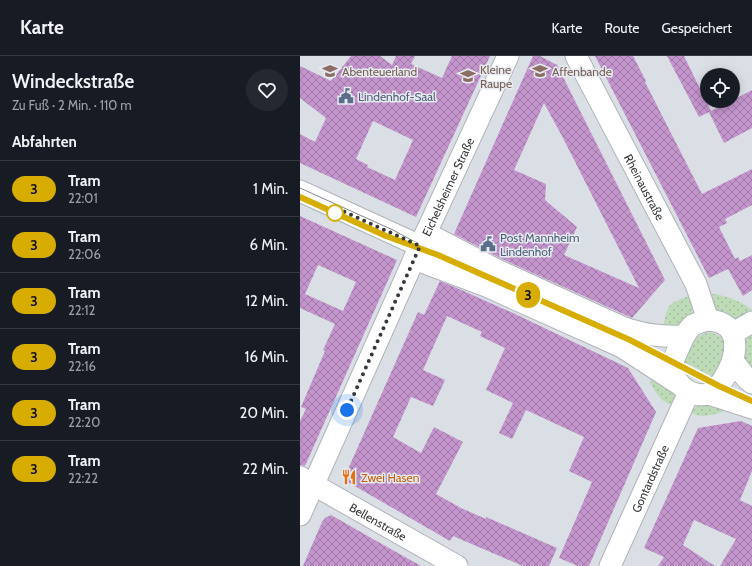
<!DOCTYPE html>
<html lang="de">
<head>
<meta charset="utf-8">
<style>
  :root { --surface:#171b24; --page:#242831; --text:#f1f3f6; --muted:#9ea1a6; --line:#363941 }
  body { margin:0; font-family:Cabin,sans-serif; background:var(--page); color:var(--text); height:100vh; display:flex; flex-direction:column; font-size:15px; white-space:nowrap }
  * { box-sizing:border-box; margin:0 }
  p { font-size:13px; color:var(--muted) }
  .icon { flex:none; width:22px; height:22px; fill:none; stroke:currentColor; stroke-width:2; stroke-linecap:round; stroke-linejoin:round }
  .map { position:relative; flex:1; overflow:hidden }
  .sheet { display:flex; flex-direction:column; background:var(--surface); width:300px }
  .sheet>* { flex:none }
  .badge { padding:0 8px; border-radius:13px; font-size:14px; line-height:26px }
  .tools { position:absolute; left:400px; top:12px; display:grid; gap:8px }
  .tools a { display:grid; place-items:center; width:40px; height:40px; border-radius:50%; background:var(--surface); box-shadow:0 2px 10px #0003; font-size:20px }
  .you { position:absolute; width:20px; height:20px; margin:-10px; border:3px solid #fff; border-radius:50%; background:#1a73e8; box-shadow:0 0 0 6px #1a73e833 }
  .map>.badge { position:absolute; translate:-50% -50%; box-shadow:0 0 0 2px #fff }
  h2 { padding:0 12px; font-size:15px; line-height:36px }
  .round { display:grid; place-items:center; flex:none; width:42px; height:42px; border-radius:21px; background:var(--page) }
  .overview { display:flex; align-items:center; justify-content:space-between; height:68px; padding:0 12px }
  h1 { font-size:19px; font-weight:600; line-height:30px }
  ul { padding:0; list-style:none }
  li { display:flex; align-items:center; gap:12px; height:56px; padding:0 12px; border-top:1px solid var(--line) }
  li div { flex:1 }
  li b { display:block; font-size:15px }
  li em { font-style:normal }
  li .badge { min-width:44px; font-weight:700; text-align:center }
  header { display:flex; align-items:center; gap:24px; box-sizing:border-box; height:56px; padding:0 20px; background:var(--surface); border-bottom:1px solid var(--line) }
  header strong { font-size:19px }
  nav { display:flex; gap:22px; margin-inline-start:auto; font-size:14px }
  main { display:flex; flex:1; min-height:0 }
  .map>svg:first-child { display:block }
  .grass { fill:url(#grass-dots) }
  .building { fill:url(#building-cross-hatch); fill-rule:evenodd }
  .lines { fill:none; stroke-linecap:round; stroke-linejoin:round }
  .minor-casing { stroke:#afb3b9; stroke-width:23 }
  .minor { stroke:#fff; stroke-width:21 }
  .tram { stroke:#83868a; stroke-width:1 }
  .line-casing { stroke:#fff; stroke-width:9 }
  .line { stroke:#d6ad00; stroke-width:6 }
  .walk { stroke:#36383a; stroke-width:4; stroke-dasharray:0 7.2 }
  .stop-dot { fill:#fff; stroke:#d6ad00; stroke-width:2 }
  .labels { text-anchor:middle; dominant-baseline:central; stroke-width:3; stroke-linejoin:round; paint-order:stroke }
  .education-label { font-size:12px; fill:#785e54; stroke:#e7ecf2; text-anchor:start }
  .service-label { font-size:12px; fill:#4e5e75; stroke:#e7ecf2; text-anchor:start }
  .street-label { font-size:12px; fill:#36383a; stroke:#e7ecf2 }
  .food-label { font-size:12px; fill:#c56008; stroke:#e7ecf2; text-anchor:start }
</style>
</head>
<body>
<header>
<strong>Karte</strong>
<nav><a>Karte</a><a>Route</a><a>Gespeichert</a></nav>
</header>
<main>
<section class="sheet">
<div class="overview"><div><h1>Windeckstraße</h1><p>Zu Fuß · 2 Min. · 110 m</p></div><a class="round"><svg class="icon" aria-label="heart" viewBox="0 0 24 24"><path d="M12 20l-8-8c-3-5 5-10 8-4 3-6 11-1 8 4z"/></svg></a></div>
<h2>Abfahrten</h2>
<ul>
<li><span class="badge" style="background:#d6ad00;color:#111">3</span><div><b>Tram</b><p>22:01</p></div><em>1 Min.</em></li>
<li><span class="badge" style="background:#d6ad00;color:#111">3</span><div><b>Tram</b><p>22:06</p></div><em>6 Min.</em></li>
<li><span class="badge" style="background:#d6ad00;color:#111">3</span><div><b>Tram</b><p>22:12</p></div><em>12 Min.</em></li>
<li><span class="badge" style="background:#d6ad00;color:#111">3</span><div><b>Tram</b><p>22:16</p></div><em>16 Min.</em></li>
<li><span class="badge" style="background:#d6ad00;color:#111">3</span><div><b>Tram</b><p>22:20</p></div><em>20 Min.</em></li>
<li><span class="badge" style="background:#d6ad00;color:#111">3</span><div><b>Tram</b><p>22:22</p></div><em>22 Min.</em></li>
</ul>
</section>
<div class="map">
<svg width="452" height="510" viewBox="0 0 452 510">
  <defs>
    <pattern id="grass-dots" width="8" height="8" patternUnits="userSpaceOnUse"><rect width="8" height="8" fill="#bcdbb6"/><path d="M2 2h.1M6 6h.1" fill="none" stroke="#a2bd9d" stroke-width="1.8" stroke-linecap="round"/></pattern>
    <pattern id="building-cross-hatch" width="8" height="8" patternUnits="userSpaceOnUse"><rect width="8" height="8" fill="#c495cd"/><path d="M0 0l8 8M0 8l8-8" fill="none" stroke="#a07ba7"/></pattern>
  </defs>
  <rect width="100%" height="100%" fill="#dadfe5"/>
  <path class="grass" d="M410,238C420,237 444,246 452,254V258C433,267 431,264 413,252Z
    M392,239C395,252 393,261 382,269C377,272 368,272 363,272C368,247 367,248 392,239Z
    M452,275V311L449,310L442,299C444,291 446,281 452,275Z
    M411,276L421,281L426,289L416,322L384,306C388,290 394,278 411,276Z
    M354,319L374,337L376,340L374,348C362,349 356,336 350,327Z
    M405,348L425,351L423,356C413,358 401,363 392,357L391,355L397,350Z"/>
  <path class="building" d="M51,0H80L92,9L96,0H115L111,8L142,22L152,0H190L116,161L0,107V78L15,86L26,62L0,42V10L31,25ZM73,65L113,84L95,124L67,111L68,109L56,103Z
    M233,0H240L257,9L365,224L332,262L200,202L154,178ZM244,47L263,82L339,232L264,199L277,171L245,144L246,128L214,114Z
    M295,0H333L346,25L345,26L402,138L452,113V149L425,163L427,167L419,171L435,203L438,201L440,205L452,199V234L443,240L428,213L409,222Z
    M367,0H384L411,55L430,45H433V44L452,34V72L424,87L409,56L399,61Z
    M0,160L97,204L5,410L0,409V365L6,353L1,351L25,295L23,294L35,268L0,252ZM18,209L56,226L43,255L5,238Z
    M140,225L159,233L213,257L328,312L356,356L289,510H278L259,502L292,426L269,415L284,381L226,354L212,383L199,377L213,347L186,334L205,292L180,280L182,276L147,260L123,314L145,324L133,350L111,341L93,381L121,397L134,371L163,386L136,438L161,452L186,463V461L257,492L249,510H223L153,480L150,485L46,425L45,420L118,256L124,259Z
    M441,365L452,370V415L440,444L452,450V510H420L436,483L394,464L383,489L415,510H358L364,501L344,492L398,372Z
    M31,459L73,483L121,510H3L22,466L25,462Z"/>
  <g class="lines">
    <g class="minor-casing">
      <g id="minor">
        <path id="s1" d="M276,0L396,228L408,264"/>
        <path d="M0,135L120,190"/>
        <path d="M126,177L195,213L324,272C347,279 360,281 384,280"/>
        <path d="M114,203L186,230L322,291L379,328"/>
        <path d="M408,264C444,266 438,301 423,324C419,329 416,334 411,337C404,340 397,339 390,336C378,330 370,317 374,303C375,299 378,294 380,289C383,282 387,274 393,269C397,267 403,265 408,264Z"/>
        <path d="M433,277L452,266"/>
        <path d="M433,305L447,323L452,327"/>
        <path d="M409,338L452,352"/>
        <path id="s2" d="M0,421L157,510"/>
        <path id="s3" d="M0,459L119,192L208,0"/>
        <path id="s4" d="M310,510L389,336"/>
      </g>
    </g>
    <use href="#minor" class="minor"/>
    <path class="tram" d="M0,132L93,174L139,199L330,283L420,329L452,343
      M0,141L86,180L110,188"/>
  </g>
  <g class="lines">
    <g class="line-casing">
      <path id="line" d="M0,141L86,180L138,199L330,284L419,330L452,345"/>
    </g>
    <use href="#line" class="line"/>
    <path class="walk" d="M35,157L36,152L120,190L47,354"/>
  </g>
  <defs>
    <g id="school-bare" transform="scale(1.2)"><path d="M0-5L7-2L0 1L-7-2ZM-4 1L0 2.5L4 1V4Q0 6-4 4Z" fill="#8d6e63" stroke="#e7ecf2" stroke-width="2.5" paint-order="stroke"/></g>
    <g id="civic-bare" transform="scale(1.2)"><path d="M-.6-6.5H3V-4.5H.6V-3L4-1V1h2V6H-6V1h2V-1L-.6-3ZM-1.2 2.5V6h2.4V2.5Z" fill="#5c6f8a" stroke="#e7ecf2" stroke-width="2.5" paint-order="stroke"/></g>
    <g id="restaurant-bare" transform="scale(1.2)"><path d="M-5-6h1v4h1v-4h1v4h1v-4h1v5L-1.5 .5V6h-2V.5L-5-1ZM5-6V6H3V1.5H1.5Q1.5-4 5-6Z" fill="#e8710a" stroke="#e7ecf2" stroke-width="2.5" paint-order="stroke"/></g>
  </defs>
  <g fill-rule="evenodd">
    <use href="#school-bare" x="30" y="15"/>
    <use href="#school-bare" x="240" y="15"/>
    <use href="#school-bare" x="168" y="20"/>
    <use href="#civic-bare" x="46" y="40"/>
    <use href="#civic-bare" x="188" y="188"/>
    <use href="#restaurant-bare" x="49" y="421"/>
  </g>
  <circle class="stop-dot" cx="35" cy="157" r="8"/>
  <g class="labels">
    <g class="education-label">
      <text x="180" y="13">Kleine<tspan x="180" dy="14">Raupe</tspan></text>
      <text x="42" y="15">Abenteuerland</text>
      <text x="252" y="15">Affenbande</text>
    </g>
    <g class="service-label">
      <text x="58" y="40">Lindenhof-Saal</text>
      <text x="200" y="181">Post Mannheim<tspan x="200" dy="14">Lindenhof</tspan></text>
    </g>
    <g class="street-label">
      <text stroke="none"><textPath href="#s3" startOffset="360">Eichelsheimer Straße</textPath></text>
      <text stroke="none"><textPath href="#s1" startOffset="148">Rheinaustraße</textPath></text>
      <text stroke="none"><textPath href="#s4" startOffset="96">Gontardstraße</textPath></text>
      <text stroke="none"><textPath href="#s2" startOffset="90">Bellenstraße</textPath></text>
    </g>
    <g class="food-label">
      <text x="61" y="421">Zwei Hasen</text>
    </g>
  </g>
</svg>
<div class="tools">
<a><svg class="icon" aria-label="locate" viewBox="0 0 24 24"><circle cx="12" cy="12" r="6"/><path d="M12 2v4M12 18v4M2 12h4M18 12h4"/></svg></a>
</div>
<div class="you" style="left:47px;top:354px"></div>
<b class="badge" style="left:228px;top:239px;background:#d6ad00;color:#111">3</b>
</div>
</main>
</body>
</html>
